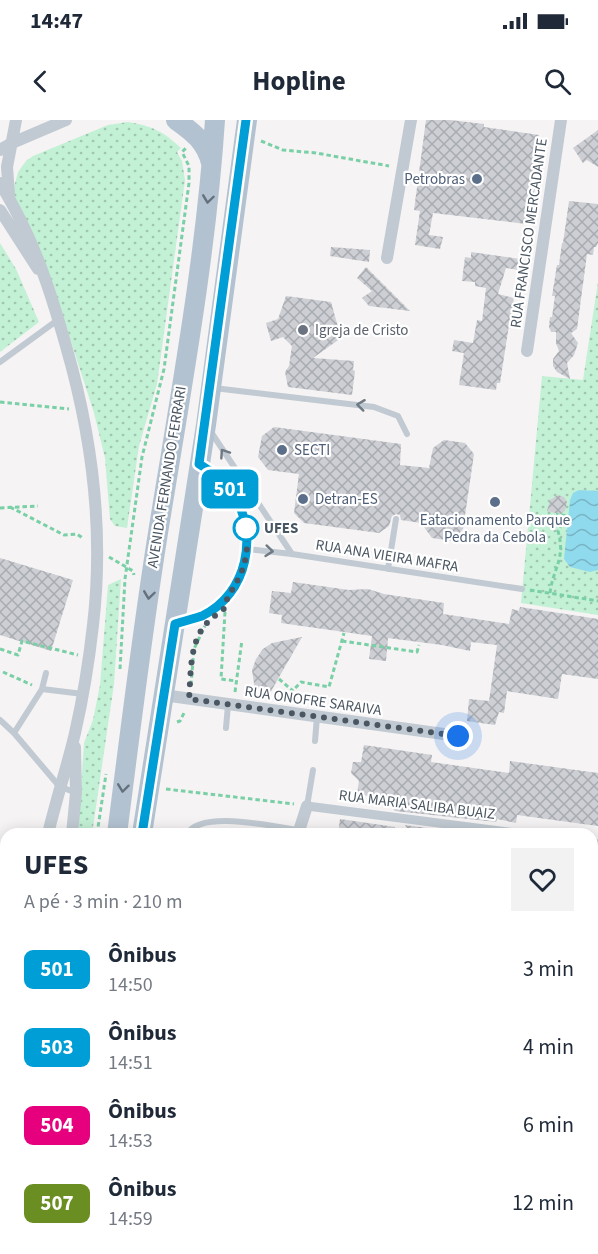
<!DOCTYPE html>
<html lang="pt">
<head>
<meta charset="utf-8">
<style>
  :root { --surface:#fff; --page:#f2f2f3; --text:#1f2937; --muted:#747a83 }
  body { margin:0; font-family:"Source Sans 3",sans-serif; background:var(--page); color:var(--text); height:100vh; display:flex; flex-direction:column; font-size:22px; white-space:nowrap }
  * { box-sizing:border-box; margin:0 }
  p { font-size:20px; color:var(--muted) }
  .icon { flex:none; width:33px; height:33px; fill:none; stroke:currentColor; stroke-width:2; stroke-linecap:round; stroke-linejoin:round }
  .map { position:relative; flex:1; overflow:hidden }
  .drawer { position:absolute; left:0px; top:708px; width:598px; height:426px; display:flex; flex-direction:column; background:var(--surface); border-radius:18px 18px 0 0; box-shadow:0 3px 15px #0003 }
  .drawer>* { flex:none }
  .badge { padding:0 12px; border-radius:9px; font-size:21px; line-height:39px }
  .you { position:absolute; width:30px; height:30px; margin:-15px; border:4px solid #fff; border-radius:50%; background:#1a73e8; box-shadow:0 0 0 9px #1a73e833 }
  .map>.badge { position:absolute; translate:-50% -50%; box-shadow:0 0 0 3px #fff }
  .round { display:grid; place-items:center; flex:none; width:63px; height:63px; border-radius:0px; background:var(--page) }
  .summary { display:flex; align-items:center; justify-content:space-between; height:102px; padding:0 24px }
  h1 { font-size:28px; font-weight:700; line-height:45px }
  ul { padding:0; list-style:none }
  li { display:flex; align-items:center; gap:18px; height:78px; padding:0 24px }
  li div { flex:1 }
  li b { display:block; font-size:22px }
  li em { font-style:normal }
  li .badge { min-width:66px; font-weight:700; text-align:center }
  .status { display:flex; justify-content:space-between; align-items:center; height:42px; padding:0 30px; background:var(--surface); direction:ltr }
  .status svg { height:16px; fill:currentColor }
  header { display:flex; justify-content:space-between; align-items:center; height:78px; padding:0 24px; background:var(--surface); font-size:27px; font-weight:700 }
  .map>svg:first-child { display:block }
  .grass { fill:url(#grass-dots) }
  .water { fill:url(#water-waves) }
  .building { fill:url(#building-cross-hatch) }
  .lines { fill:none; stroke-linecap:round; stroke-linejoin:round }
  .path { stroke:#7ad0a6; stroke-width:3; stroke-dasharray:4.5 3; stroke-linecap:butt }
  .service { stroke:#c1cad2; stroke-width:6 }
  .pedestrian { stroke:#c1cad2; stroke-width:9 }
  .minor { stroke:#c1cad2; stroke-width:12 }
  .tertiary { stroke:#c1cad2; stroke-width:16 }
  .primary { stroke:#b3c2d1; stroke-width:20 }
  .oneway { stroke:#64717d }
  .oneway2 { stroke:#6e7983 }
  .line-casing { stroke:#fff; stroke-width:14 }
  .line { stroke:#009ed6; stroke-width:9 }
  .walk { stroke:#4a5661; stroke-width:6; stroke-dasharray:0 10.8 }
  .service-dot { fill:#5c6f8a; stroke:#fff; stroke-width:2 }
  .worship-dot { fill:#6b7280; stroke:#fff; stroke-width:2 }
  .stop-dot { fill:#fff; stroke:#009ed6; stroke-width:3 }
  .labels { text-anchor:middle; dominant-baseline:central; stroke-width:4.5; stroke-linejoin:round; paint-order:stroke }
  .service-label { font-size:15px; fill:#4e5e75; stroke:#fff; text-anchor:start }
  .street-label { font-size:15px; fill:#4a5661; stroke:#fff }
  .worship-label { font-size:15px; fill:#5b616d; stroke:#fff; text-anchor:start }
  .stop-label { font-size:15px; font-weight:bold; fill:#4a5661; stroke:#fff; text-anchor:start }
</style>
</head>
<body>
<div class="status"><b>14:47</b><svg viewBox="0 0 49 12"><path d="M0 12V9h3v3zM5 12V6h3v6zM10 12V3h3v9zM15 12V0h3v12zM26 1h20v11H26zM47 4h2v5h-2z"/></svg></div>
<header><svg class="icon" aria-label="back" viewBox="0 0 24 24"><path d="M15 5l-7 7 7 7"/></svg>Hopline<svg class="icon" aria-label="search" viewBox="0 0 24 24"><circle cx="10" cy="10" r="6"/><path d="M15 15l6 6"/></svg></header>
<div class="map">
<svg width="598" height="1134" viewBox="0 0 598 1134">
  <defs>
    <pattern id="grass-dots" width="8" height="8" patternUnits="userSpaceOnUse" patternTransform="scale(1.5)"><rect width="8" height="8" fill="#c3f1d5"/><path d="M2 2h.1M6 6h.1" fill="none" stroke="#a0c6b0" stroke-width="1.8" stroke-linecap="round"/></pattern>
    <pattern id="water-waves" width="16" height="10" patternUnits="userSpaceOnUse" patternTransform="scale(1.5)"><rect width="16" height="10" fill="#90daee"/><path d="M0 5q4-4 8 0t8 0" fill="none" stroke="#78b4c4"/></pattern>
    <pattern id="building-cross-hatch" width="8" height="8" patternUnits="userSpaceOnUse" patternTransform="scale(1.5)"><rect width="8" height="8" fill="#cdcfd5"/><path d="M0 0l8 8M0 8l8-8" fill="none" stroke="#a8abb0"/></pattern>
  </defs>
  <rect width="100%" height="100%" fill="#f5f3f3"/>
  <path class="grass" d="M128,2C152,6 163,11 181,28L177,32L182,41L185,60L157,264L139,326L127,408L115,406L110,399L105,338L94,293L50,156L14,81V67L18,52L26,41L33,36L108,5Z
    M0,123L16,149L39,202L0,232Z
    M598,162V495L521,483L542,256L583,260Z
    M121,459L114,564L92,714H78L84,623L93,600L100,565L108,465Z"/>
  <path class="water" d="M579,370L598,371V450L590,452L570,447L564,439L570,380L573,373Z"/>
  <path class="building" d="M426,0H450L484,4V7L539,15L536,67L529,86L526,104L433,93L429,115L443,117L440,129L415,125L420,91L414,90Z
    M598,10V47L587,40L583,43L573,28Z
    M569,81L598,84V123L596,127H594L593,135L587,134L577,209L571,213L578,223L574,235L567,243L570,259L557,252L553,246V239L559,231L556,223V212H551L549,207L550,197H552L555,176H552L557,145H559L562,123H563Z
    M331,127L370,130L369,142L330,136Z
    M471,132L520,139L519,150L506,148L498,174L514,178L513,183L515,184L514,191L519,192L517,207L509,205L500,263H497L496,270L459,265L464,233L452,231L454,220L473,223L477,200L482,201L486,168L475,166V162L462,161L465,137L471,138Z
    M366,147L410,191L369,186L362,178L372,171L357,158Z
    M286,176L331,182L341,218L313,238L354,241L353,250L355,251L352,275L288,267L285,252L289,246L292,226L283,217L271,221L266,203L278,199Z
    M274,307L401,324L400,345L429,348L433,328L444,320L465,323L474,334L463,409L452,421L432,418L421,403L401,400L400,395L396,394L392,396L389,406L379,413L304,403L294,393L299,354L268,350L258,337L262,316Z
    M558,375L564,377L567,382L565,391L560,394L547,391L550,380Z
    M0,438L73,460L51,531L0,515Z
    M293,462L349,470L368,469L384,474L444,483L443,494L509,504L512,489L519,491L520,487L598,499V559L562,554L558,579L507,571L504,593L499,592L495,605L467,601L469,579L489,581L497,525L471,522L470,531L442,525L388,518L386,541L369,539L372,516L281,503L282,495L269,493L272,471L291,473Z
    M302,517L270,573L264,567L255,570L252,550L256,539L263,529L272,523Z
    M364,625L432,635L431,642L509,653L510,641L598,653V706L517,695L516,703L497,699L496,702L395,691L386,679L357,674L359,661L351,653L353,642H361Z
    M340,699L395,707L394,714H338Z
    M405,705L447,711L446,714H411Z"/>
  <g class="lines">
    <path class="path" d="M261,21L283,30L316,33L389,46
      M0,282L69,289
      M10,387L64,415L77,414L84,419
      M0,388L38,386
      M109,437L133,451L134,455
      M530,470L598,481
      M550,473C553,448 566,439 558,411L567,396L556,394
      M225,492L221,559L236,561
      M342,521L417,532L419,525
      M0,529L18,535L22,521L78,535
      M120,549L125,459L142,337L164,249L189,63V46L182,32L186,28
      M3,552L32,565
      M279,559L293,571
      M191,565L194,529L205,506
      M235,572L242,520
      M285,579L301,562L329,567L344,513
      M177,602L180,601L185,591
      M166,669L294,684
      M97,714L106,654
      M0,786L6,788"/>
    <path class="service" d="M0,242L59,199
      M214,268L374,287L398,296L407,314
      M211,312L292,434
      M247,429L292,434L522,469
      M388,449L396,399
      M179,503C186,500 194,499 201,496C206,494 211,489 216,485C250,459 256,409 233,373C225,361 214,353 202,346
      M42,569L83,574
      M0,600L14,613L59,666L76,673
      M226,608L228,585
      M14,613L42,569L46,553
      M315,621L317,597
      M307,686L313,650
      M187,714C201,689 274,707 299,710
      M0,1008L6,1011"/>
    <path class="pedestrian" d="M307,686L523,714
      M592,723L598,724"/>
    <path class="minor" d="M0,30L12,23L66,0
      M0,63C33,117 49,166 66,226C92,316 104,412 93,505C89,541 83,578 75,613C67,647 56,680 48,714
      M9,74L7,47L16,0
      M0,90L38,149
      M387,138L411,0
      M527,231L561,0
      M163,575L458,616
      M72,714L76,673L75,627
      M298,714L307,686
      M592,929L598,893
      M1,1134L6,1100
      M254,1134L255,1128
      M408,1134L409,1128
      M564,1134L565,1128"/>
    <path class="tertiary" d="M592,1030L598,1031
      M592,1048L598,1049
      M358,1128L363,1134
      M377,1128L382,1134"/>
    <path class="primary" d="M176,0C193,12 206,22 211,43
      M117,714C130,614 142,513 158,413C180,276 206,138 215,0
      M142,714L206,305L247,0
      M56,1134L57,1128
      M87,1134V1128"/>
  </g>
  <defs><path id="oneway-chevron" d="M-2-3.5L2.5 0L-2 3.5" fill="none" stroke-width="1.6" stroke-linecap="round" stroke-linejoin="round" transform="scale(1.5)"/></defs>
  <g class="oneway">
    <use href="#oneway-chevron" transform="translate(208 79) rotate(98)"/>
    <use href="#oneway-chevron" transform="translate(149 475) rotate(98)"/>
    <use href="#oneway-chevron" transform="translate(123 668) rotate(97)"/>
  </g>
  <g class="oneway2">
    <use href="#oneway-chevron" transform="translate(361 285) rotate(-173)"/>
    <use href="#oneway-chevron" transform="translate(224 333) rotate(-124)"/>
    <use href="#oneway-chevron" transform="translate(269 431) rotate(6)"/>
  </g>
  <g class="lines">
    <g class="line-casing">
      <path id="line" d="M142,714L175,504C184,501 193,499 202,496C248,474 259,414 233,373C225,360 212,352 199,344L246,0"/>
    </g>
    <use href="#line" class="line"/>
    <path class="walk" d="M246,408C249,426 246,447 236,463C231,473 226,477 225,488C219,493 211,498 206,504C189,523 191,555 189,579L458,616"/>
  </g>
  <g class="service-dot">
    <circle cx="477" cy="59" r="6"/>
    <circle cx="282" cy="330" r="6"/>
    <circle cx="303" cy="379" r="6"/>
    <circle cx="495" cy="382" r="6"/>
  </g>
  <circle class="worship-dot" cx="303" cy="210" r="6"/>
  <circle class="stop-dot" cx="246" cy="408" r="12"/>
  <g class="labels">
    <g class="service-label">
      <text x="465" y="59" text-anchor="end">Petrobras</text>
      <text x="294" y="330">SECTI</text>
      <text x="315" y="379">Detran-ES</text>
      <text x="495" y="400" text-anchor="middle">Eatacionamento Parque<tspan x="495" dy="17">Pedra da Cebola</tspan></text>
    </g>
    <g class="street-label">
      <text transform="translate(529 113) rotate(-82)">RUA FRANCISCO MERCADANTE</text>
      <text transform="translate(167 357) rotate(-81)">AVENIDA FERNANDO FERRARI</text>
      <text transform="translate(387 436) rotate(9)">RUA ANA VIEIRA MAFRA</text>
      <text transform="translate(313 581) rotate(8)">RUA ONOFRE SARAIVA</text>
      <text transform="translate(417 685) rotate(7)">RUA MARIA SALIBA BUAIZ</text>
    </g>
    <g class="worship-label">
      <text x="315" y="210">Igreja de Cristo</text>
    </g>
    <g class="stop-label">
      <text x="264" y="408">UFES</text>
    </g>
  </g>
</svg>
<div class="you" style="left:458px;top:616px"></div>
<b class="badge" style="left:230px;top:369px;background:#009ed6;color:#fff">501</b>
<section class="drawer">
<div class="summary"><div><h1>UFES</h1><p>A pé · 3 min · 210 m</p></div><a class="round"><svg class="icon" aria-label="heart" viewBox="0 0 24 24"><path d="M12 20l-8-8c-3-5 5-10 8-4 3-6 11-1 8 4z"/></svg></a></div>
<ul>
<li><span class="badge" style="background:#009ed6;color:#fff">501</span><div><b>Ônibus</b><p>14:50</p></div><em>3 min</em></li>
<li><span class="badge" style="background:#009ed6;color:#fff">503</span><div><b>Ônibus</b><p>14:51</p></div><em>4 min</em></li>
<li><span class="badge" style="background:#e6007e;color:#fff">504</span><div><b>Ônibus</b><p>14:53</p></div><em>6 min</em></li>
<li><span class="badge" style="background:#6b8e23;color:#fff">507</span><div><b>Ônibus</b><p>14:59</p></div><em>12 min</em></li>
</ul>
</section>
</div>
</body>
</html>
